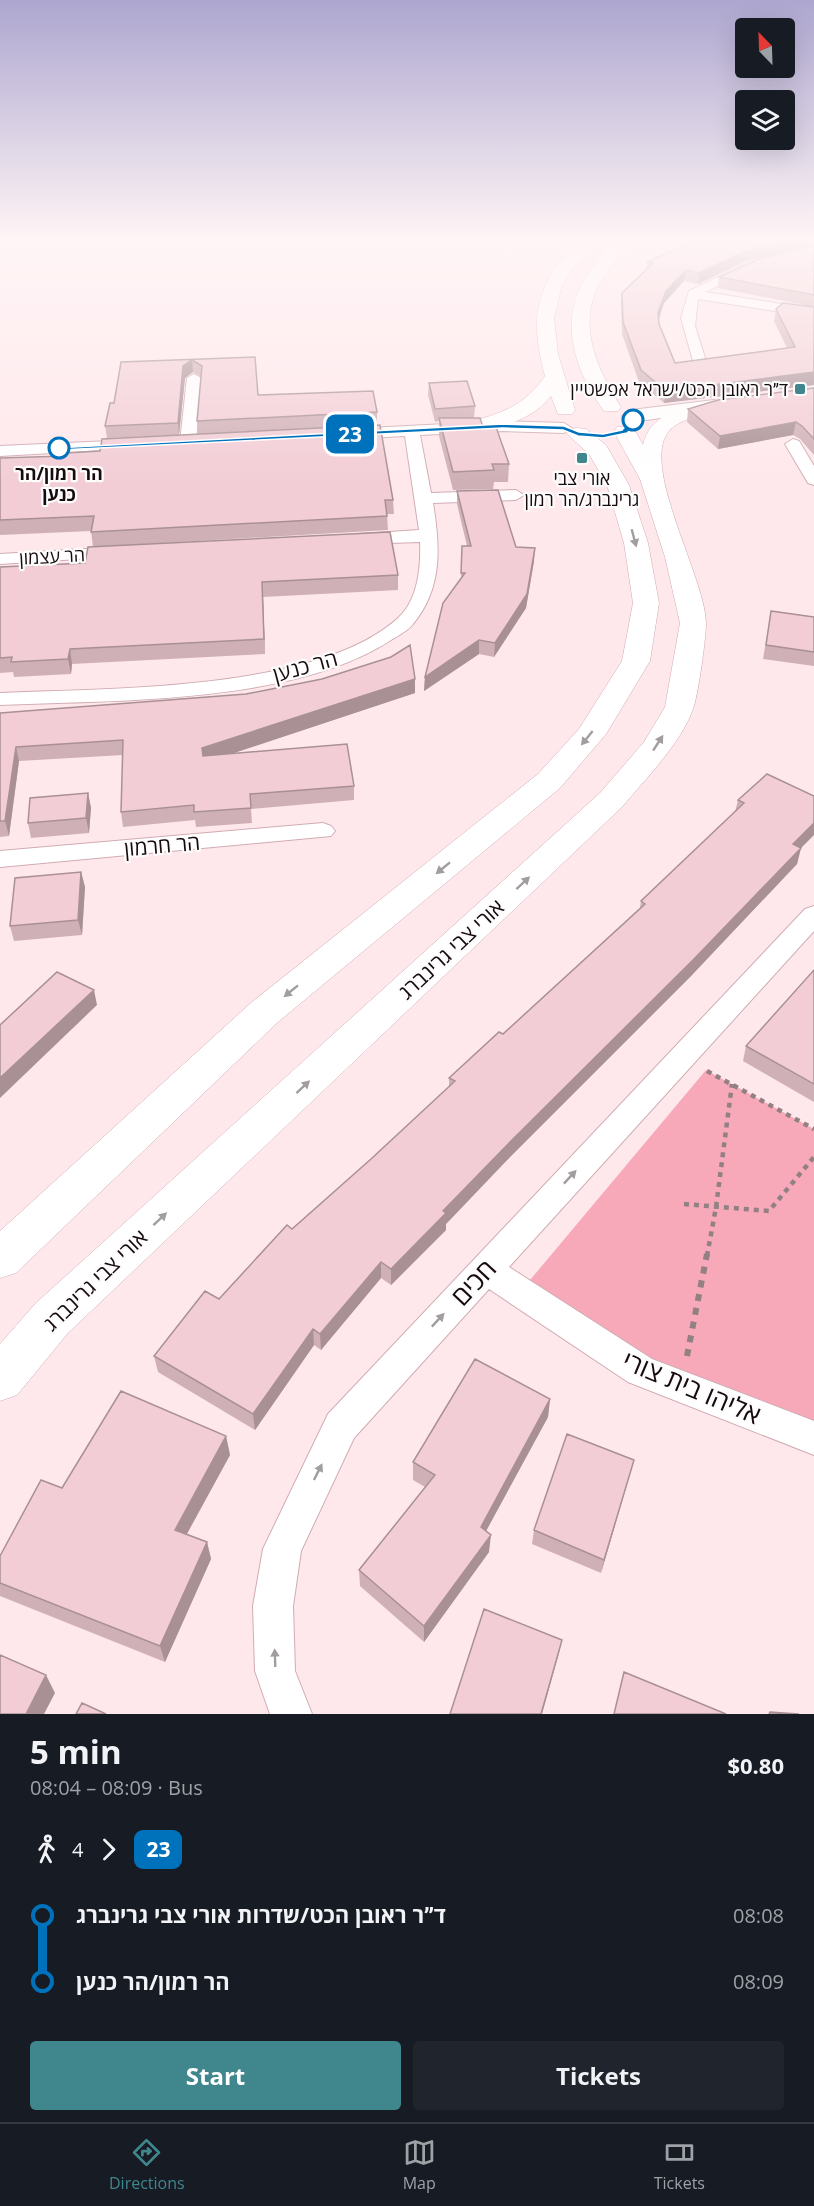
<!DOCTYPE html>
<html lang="en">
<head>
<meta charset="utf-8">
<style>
  :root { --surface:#171b24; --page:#20242c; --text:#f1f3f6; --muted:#9ea1a6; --line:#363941; --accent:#3f868d }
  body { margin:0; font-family:"Open Sans",Heebo,sans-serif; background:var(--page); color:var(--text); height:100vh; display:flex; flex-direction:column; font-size:22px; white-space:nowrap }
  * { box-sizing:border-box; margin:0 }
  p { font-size:20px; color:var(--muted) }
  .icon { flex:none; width:33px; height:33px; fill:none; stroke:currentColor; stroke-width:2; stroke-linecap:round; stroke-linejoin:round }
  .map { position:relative; height:1714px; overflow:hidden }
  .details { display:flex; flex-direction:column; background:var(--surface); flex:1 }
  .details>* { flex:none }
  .badge { padding:0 12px; border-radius:9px; font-size:21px; line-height:39px }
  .needle { width:39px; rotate:337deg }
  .controls { position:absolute; left:735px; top:18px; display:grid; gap:12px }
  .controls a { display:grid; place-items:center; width:60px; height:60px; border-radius:6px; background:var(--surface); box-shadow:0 6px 24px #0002; font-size:30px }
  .map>.badge { position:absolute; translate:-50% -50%; box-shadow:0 0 0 3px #fff }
  .legs { display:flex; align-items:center; gap:9px; height:66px; padding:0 30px; font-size:20px }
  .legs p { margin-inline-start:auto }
  .headline { display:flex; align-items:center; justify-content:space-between; height:102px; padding:0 30px }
  h1 { font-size:33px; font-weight:700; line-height:45px }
  .button { display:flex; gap:12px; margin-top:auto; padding:12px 30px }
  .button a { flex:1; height:69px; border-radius:6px; background:var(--accent); color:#fff; font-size:24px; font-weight:700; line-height:69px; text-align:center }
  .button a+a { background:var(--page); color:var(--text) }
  ul { padding:0 30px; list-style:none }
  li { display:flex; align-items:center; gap:21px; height:66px; font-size:22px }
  li i { display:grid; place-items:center; width:9px; height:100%; margin:0 8px; background:currentColor }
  li i::after { content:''; width:15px; height:15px; margin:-8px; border:4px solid; border-radius:50%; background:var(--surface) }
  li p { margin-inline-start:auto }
  li:first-child i { background:linear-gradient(#0000 50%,currentColor 0) }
  li:last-child i { background:linear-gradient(currentColor 50%,#0000 0) }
  .tabs { display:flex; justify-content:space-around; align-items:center; height:84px; border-top:2px solid var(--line); background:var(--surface); font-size:16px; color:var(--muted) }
  .tabs a { display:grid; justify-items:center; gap:3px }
  .tabs .selected { color:var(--accent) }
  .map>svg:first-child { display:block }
  .green { fill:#f7a9ba }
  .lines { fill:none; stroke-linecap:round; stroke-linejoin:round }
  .minor-casing { stroke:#d0acb3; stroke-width:2 }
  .tertiary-casing { stroke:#d0acb3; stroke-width:2 }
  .secondary-casing { stroke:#d0acb3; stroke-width:1 }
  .path-far1 { stroke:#928083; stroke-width:4.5; stroke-dasharray:5 5; stroke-linecap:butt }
  .path { stroke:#928083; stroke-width:6; stroke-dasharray:7 7; stroke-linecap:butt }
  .minor { fill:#fff; fill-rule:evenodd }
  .tertiary { fill:#fff; fill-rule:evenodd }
  .secondary { fill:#fff; fill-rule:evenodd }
  .wall { fill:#d0b0b7 }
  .shaded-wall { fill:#a99095 }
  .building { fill:#f2cdd5; stroke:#a99095; stroke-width:1.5 }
  .oneway { fill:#a29d9e }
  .line-1 { fill:#0072bc; stroke:#fff; stroke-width:1.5 }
  .poi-dot { fill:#3f868d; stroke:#fcfcfc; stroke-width:2 }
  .stop-1-dot { fill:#fff; stroke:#0072bc; stroke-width:3 }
  .labels { text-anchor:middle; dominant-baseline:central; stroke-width:4.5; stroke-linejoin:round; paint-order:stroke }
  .far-poi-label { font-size:18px; fill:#160a0d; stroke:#fcfcfc; text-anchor:end }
  .far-stop-label { font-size:18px; font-weight:bold; fill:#160a0d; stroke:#fcfcfc }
  .far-street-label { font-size:18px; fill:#160a0d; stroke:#fcfcfc }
  .street-label { font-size:21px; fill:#160a0d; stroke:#fcfcfc }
  .near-street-label { font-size:26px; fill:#160a0d; stroke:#fcfcfc }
</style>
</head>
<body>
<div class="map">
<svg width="814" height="1714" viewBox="0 0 814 1714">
  <rect width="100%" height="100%" fill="#ffe8ec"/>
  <path class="green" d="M706,1070L814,1129V1438L640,1371L520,1292Z"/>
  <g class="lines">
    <g class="minor-casing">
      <path id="minor" d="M814,245V253L756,268L705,292L814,309V317L698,299L695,326L705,358L698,362L693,361L681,318L689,291L747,263Z
        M194,374L201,378L196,442L188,447L180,442L187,378Z
        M503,421L564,423L572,428L564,433L503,431L420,435L431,493L516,490L524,495L516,500L433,503C440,546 443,588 413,624C408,631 399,635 391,640C294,704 115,700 0,705V693C106,688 317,692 398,618C418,600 421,567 420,542L359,544L350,539L359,534L419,530L405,436L350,439L342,434L350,429Z
        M793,439L799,441L814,466V485L808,483L785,444Z
        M132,440L140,445L138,448L0,456V446Z
        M120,547L126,548L129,552L126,556L0,564V554Z
        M323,823L331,826L335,831L331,836L0,867V851Z
        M814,906V931L509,1267L652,1359L814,1421V1455L628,1382L489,1289L354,1438L301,1551L293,1606L295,1671L312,1714H270L255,1671L253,1606L263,1549L328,1414L805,909Z"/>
    </g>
    <g class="tertiary-casing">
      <path id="tertiary" d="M714,400L721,402L723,406L721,410L631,422L622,416L631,410Z"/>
    </g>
    <g class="secondary-casing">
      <path id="secondary" d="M580,240H597L569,272L562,285L554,317L558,354L575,410L572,414H558L551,396C531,421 503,426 473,433L466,431L462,427L466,423C499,414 524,407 545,376C529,317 535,284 580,240Z
        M619,240H637C629,251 616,258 608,270C573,316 594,364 621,407L618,411H604C560,349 557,291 619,240Z
        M708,401L715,403L718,407L715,411C701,416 679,419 669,431C639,466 707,580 706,625C705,645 699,688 694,706C682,743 646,778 622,807L68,1333L17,1395L0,1401V1344L36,1303L600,793L644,742L665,707L680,623L665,557L640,479L614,432L617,427H633L643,445C650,414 681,408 708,401Z
        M578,428L586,429L606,445L629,485L648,543L659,603L650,661L606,734L560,788L278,1022L16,1273L0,1278V1231L252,1002L538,774L579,729L622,661L633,603L624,543L607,485L589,454L567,434L570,429Z"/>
    </g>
    <path class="path-far1" d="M707,1071L814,1129
      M684,1204L769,1211L814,1157
      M707,1256L716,1207L732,1084"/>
    <path class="path" d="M687,1356L707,1254"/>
    <use href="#minor" class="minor"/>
    <use href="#tertiary" class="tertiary"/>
    <use href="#secondary" class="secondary"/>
  </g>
  <path class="wall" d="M814,245V385L664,403L639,382L622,334L621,304L622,293L646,270L647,262L746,261L698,284L684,281L664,303L659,319V324L675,363L787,348L774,321L776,309L805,305L718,288L719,277Z
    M255,357L258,395L377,412V425L198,434L197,421L201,377L193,372L185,378L179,435L107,438L105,426L114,403L121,362Z
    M429,383L475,406L474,418L483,427L509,464L508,482H494L493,489L453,490L439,436V421L435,422L428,395Z
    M814,388V455L800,439L793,435L718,449L687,422L688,409Z
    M0,458L393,500L394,514H387L388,530L93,547L91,531L0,535Z
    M457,491L516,547L534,561L526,608L494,657L479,654L424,691L425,677L461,579L462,546H467L457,504Z
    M0,567L398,575V590L263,597L265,654L72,664L71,674L14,677L13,672L0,673Z
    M771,611L814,617V666L763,659Z
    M415,679V693L233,753L354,786V800L251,809L252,823L196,827L195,820L123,827L121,812L123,755L19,761L9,836L0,837V713L246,694Z
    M767,774L801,848L797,864L691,976L510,1157L446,1224V1230L391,1285L381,1278L321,1350L314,1345L255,1430L158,1372L154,1356L219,1299L292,1229L371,1159L449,1087V1078L503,1034L640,908L641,901L735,812L738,800Z
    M88,793L91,808L89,833L31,838L28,823Z
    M81,872L85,887L82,935L14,941L10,926Z
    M814,970V1102L743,1061L746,1046Z
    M550,1399L548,1417L486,1531L489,1552L424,1642L360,1586L359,1570L425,1487L413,1480V1462Z
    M226,1436L230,1455L187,1534L207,1542L211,1559L165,1662L0,1596V1556L62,1488Z
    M634,1460L630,1474L601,1573L532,1544L534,1530Z"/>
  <path class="shaded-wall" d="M788,240H814V244L746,261L698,284L699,273L748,250Z
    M686,270L684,281L664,303L657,324L658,312L666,291Z
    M192,360L193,372L185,378L179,435L178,423L183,366Z
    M814,372V385L664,403L666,391Z
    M796,422L793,435L718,449L720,436Z
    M535,548L534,561L526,608L494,657L495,643Z
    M262,582L263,597L265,654L264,639Z
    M479,640V654L424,691L425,677Z
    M70,649L72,664L71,674L68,659Z
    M415,679V693L204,763L202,748Z
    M16,747L19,761L9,836L5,821Z
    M88,793L91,808L89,833L86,818Z
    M814,823V835L801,848L797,864L691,976L510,1157L446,1224V1230L391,1285V1269L443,1211L793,844Z
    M81,872L85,887L82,935L78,920Z
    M94,990L97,1005L0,1098V1078Z
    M381,1262V1278L321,1350L320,1334Z
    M313,1329L314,1345L255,1430L253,1414Z
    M550,1399L548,1417L479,1544L481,1527Z
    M226,1436L230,1455L179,1548L175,1530Z
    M634,1460L630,1474L601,1573L604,1560Z
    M491,1535L489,1552L424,1642V1626Z
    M207,1542L211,1559L165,1662L160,1646Z
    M562,1640L559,1653L542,1714H541Z
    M46,1675L55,1693L44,1714H26Z"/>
  <path class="building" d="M697,240H788L748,250L699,273L686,270L666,291L658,312L659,324L675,363L795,347L776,309L783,303L814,307V372L666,391L641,370L623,322L622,293L653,263L647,262Z
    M814,245V295L719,277L759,259Z
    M255,357L258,395L373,391L377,412L197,421L202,366L192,360L183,366L178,423L105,426L110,403H114L121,362Z
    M467,381L475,406L435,409L429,383Z
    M814,388V439L802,426L796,422L720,436L688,409L718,400Z
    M439,418H480L483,427H496L509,464H492L494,470L453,472Z
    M380,425L393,500H385L387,516L91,532L94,516L0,520V458L66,456V453L100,451L102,439Z
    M498,490L516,547L535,548L527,594L495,643L479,640L425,677L443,603L465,573H461L462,546H471L457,491Z
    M390,532L398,575L262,582L264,639L70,649L68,659L11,662L12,657L0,658V567L85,563L88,547Z
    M771,611L814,617V652L766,645Z
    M410,645L415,679L202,748L203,756L347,744L354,786L250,794L251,808L194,812V805L121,812L123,740L16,747L5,821H0V713L246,694L322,679L391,657Z
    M767,774L814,796V823L793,844L801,848L694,959L511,1141L443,1211L446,1213L391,1269L381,1262L320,1334L313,1329L253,1414L154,1356L205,1291L219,1299L287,1225L292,1229L371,1159L455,1081L449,1078L499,1032L503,1034L645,904L641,901L744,803L738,800Z
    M88,793L86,818L28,823L30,798Z
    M81,872L78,920L10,926L15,878Z
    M814,970V1084L746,1046Z
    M57,972L94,990L0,1078V1025Z
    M475,1359L550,1399L481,1527L491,1535L424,1626L359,1570L435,1475L413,1462Z
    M121,1391L226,1436L175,1530L207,1542L160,1646L0,1583V1556L41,1480L62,1488Z
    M567,1434L634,1460L604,1560L534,1530Z
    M484,1609L562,1640L541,1714H450Z
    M0,1655L46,1675L26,1714H0Z
    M624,1672L726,1714H614Z
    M82,1703L106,1714H76Z
    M770,1712L799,1714H769Z"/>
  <defs><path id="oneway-solid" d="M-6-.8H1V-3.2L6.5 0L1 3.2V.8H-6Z" transform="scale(1.5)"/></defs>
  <g class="oneway">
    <use href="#oneway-solid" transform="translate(634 538) rotate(75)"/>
    <use href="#oneway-solid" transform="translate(587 738) rotate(129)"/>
    <use href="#oneway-solid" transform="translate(658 743) rotate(-57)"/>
    <use href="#oneway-solid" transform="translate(443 868) rotate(141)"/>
    <use href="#oneway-solid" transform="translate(523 883) rotate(-43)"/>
    <use href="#oneway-solid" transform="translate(291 991) rotate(141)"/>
    <use href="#oneway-solid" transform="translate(303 1087) rotate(-43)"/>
    <use href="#oneway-solid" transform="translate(570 1177) rotate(-47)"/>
    <use href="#oneway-solid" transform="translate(160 1219) rotate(-43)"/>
    <use href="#oneway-solid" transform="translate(438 1320) rotate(-47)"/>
    <use href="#oneway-solid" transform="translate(318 1472) rotate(-63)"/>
    <use href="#oneway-solid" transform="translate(275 1658) rotate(-92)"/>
  </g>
  <linearGradient id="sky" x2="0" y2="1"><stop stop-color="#ada6cf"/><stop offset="0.5" stop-color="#fff5f6"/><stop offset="1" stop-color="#fff5f6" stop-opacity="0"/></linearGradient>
  <rect width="814" height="480" fill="url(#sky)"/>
  <path class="line-1" d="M633,418L637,420V424L627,433L603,438L578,436L563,430L503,428L59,450L55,448L503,424L564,426L579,432L603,434L622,430Z"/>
  <g class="poi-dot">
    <rect x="794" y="383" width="12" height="12" rx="3"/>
    <rect x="576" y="452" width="12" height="12" rx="3"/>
  </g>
  <g class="stop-1-dot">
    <circle cx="633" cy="420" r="10"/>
    <circle cx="59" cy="448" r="10"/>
  </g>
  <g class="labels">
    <g class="far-poi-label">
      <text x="788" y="389">ד״ר ראובן הכט/ישראל אפשטיין</text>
      <text x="582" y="478" text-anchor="middle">אורי צבי<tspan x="582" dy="21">גרינברג/הר רמון</tspan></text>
    </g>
    <g class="far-stop-label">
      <text x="59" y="473">הר רמון/הר<tspan x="59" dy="21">כנען</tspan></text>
    </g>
    <g class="far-street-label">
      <text transform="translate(52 556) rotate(-3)">הר עצמון</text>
    </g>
    <g class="street-label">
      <text transform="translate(305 666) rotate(-15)">הר כנען</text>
      <text transform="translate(162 845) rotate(-5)">הר חרמון</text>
      <text transform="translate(451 949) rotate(-43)">אורי צבי גרינברג</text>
      <text transform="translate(95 1280) rotate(-44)">אורי צבי גרינברג</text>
    </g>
    <g class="near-street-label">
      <text transform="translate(473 1282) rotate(-47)">חכים</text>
      <text transform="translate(692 1387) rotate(23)">אליהו בית צורי</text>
    </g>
  </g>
</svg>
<div class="controls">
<a><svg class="needle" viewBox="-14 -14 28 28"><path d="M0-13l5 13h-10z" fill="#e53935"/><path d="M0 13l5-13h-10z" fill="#9ea1a6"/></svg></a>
<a><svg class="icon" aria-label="layers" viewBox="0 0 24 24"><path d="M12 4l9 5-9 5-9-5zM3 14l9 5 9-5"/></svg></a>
</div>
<b class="badge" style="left:350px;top:434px;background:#0072bc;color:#fff">23</b>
</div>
<section class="details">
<div class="headline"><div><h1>5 min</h1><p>08:04 – 08:09 · Bus</p></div><b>$0.80</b></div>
<div class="legs"><svg class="icon" aria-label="walk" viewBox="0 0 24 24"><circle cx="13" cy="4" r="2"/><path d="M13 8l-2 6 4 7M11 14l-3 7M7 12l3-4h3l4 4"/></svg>4<svg class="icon" aria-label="forward" viewBox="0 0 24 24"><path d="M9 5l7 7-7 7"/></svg><b class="badge" style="background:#0072bc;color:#fff">23</b></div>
<ul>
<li><i style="color:#0072bc"></i><b>ד״ר ראובן הכט/שדרות אורי צבי גרינברג</b><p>08:08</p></li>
<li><i style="color:#0072bc"></i><b>הר רמון/הר כנען</b><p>08:09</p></li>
</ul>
<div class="button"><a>Start</a><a>Tickets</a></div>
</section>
<nav class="tabs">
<a class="selected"><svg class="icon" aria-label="directions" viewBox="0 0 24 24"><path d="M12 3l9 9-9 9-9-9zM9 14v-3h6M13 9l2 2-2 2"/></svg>Directions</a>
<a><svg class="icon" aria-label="map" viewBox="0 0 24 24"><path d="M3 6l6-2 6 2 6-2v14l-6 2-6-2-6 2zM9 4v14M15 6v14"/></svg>Map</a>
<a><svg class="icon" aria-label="tickets" viewBox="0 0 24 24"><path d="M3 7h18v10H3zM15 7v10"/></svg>Tickets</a>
</nav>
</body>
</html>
